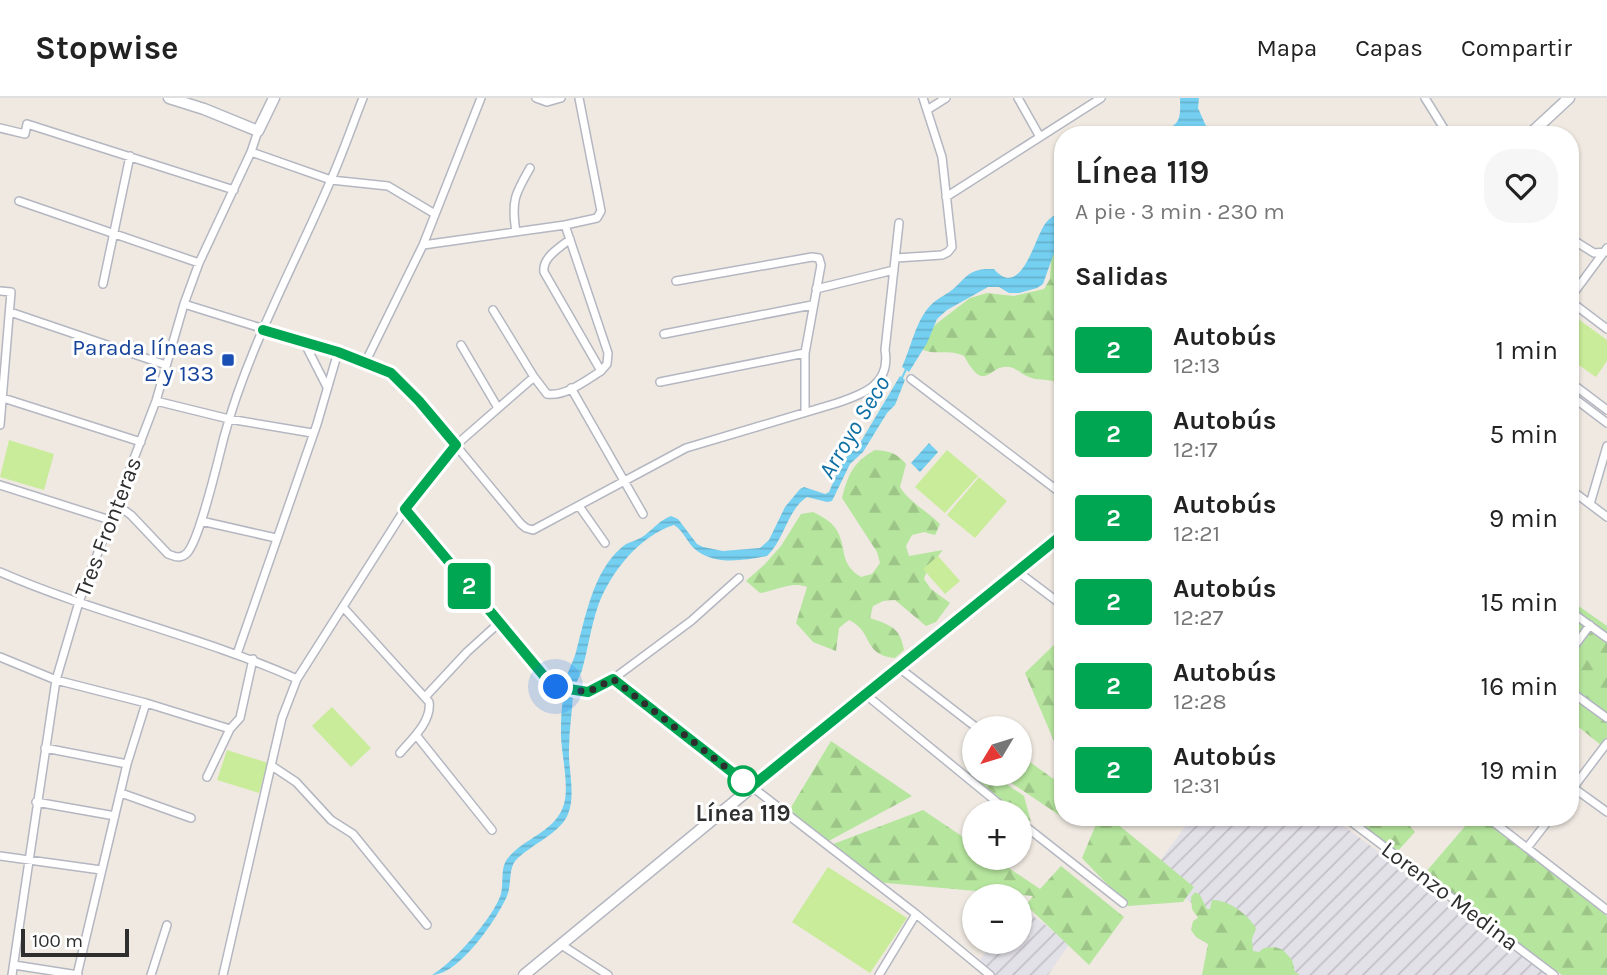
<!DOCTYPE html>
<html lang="es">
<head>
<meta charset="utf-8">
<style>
  :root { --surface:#fff; --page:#f6f6f6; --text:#222; --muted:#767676; --line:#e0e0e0 }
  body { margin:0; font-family:Karla,sans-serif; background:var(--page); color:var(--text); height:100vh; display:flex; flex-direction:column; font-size:26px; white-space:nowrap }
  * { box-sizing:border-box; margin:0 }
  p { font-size:23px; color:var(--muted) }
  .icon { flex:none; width:38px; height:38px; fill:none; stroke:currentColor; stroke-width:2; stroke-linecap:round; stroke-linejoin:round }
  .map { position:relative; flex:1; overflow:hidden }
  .sheet { position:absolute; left:1054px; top:28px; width:525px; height:700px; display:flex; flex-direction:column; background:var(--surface); border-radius:28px; box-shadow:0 2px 5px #0004 }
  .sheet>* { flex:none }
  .badge { padding:0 14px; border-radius:5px; font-size:24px; line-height:46px }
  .needle { width:46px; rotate:232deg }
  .tools { position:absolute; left:962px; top:618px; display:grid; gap:14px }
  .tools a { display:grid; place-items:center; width:70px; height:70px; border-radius:50%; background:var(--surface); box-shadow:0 2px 5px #0004; font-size:35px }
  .scale { position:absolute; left:21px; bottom:18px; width:108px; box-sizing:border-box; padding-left:7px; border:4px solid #2e2e2e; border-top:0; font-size:19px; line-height:24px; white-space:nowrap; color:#2e2e2e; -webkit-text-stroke:5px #fff; paint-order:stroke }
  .you { position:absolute; width:35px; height:35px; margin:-18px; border:5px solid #fff; border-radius:50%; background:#1a73e8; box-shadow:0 0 0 10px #1a73e833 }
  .map>.badge { position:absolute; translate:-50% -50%; box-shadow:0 0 0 4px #fff }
  h2 { padding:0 21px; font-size:26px; line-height:63px }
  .round { display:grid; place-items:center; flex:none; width:74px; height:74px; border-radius:28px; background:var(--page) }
  .headline { display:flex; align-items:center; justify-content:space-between; height:119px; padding:0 21px }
  h1 { font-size:33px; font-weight:600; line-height:52px }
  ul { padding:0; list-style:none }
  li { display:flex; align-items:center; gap:21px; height:84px; padding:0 21px }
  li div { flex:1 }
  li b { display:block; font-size:26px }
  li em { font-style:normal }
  li .badge { min-width:77px; font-weight:700; text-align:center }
  header { display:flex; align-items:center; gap:42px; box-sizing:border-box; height:98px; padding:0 35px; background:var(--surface); border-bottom:2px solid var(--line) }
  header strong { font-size:33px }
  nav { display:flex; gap:38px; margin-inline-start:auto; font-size:24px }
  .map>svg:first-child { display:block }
  .industrial { fill:url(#industrial-furrows) }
  .forest { fill:url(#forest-firs) }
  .pitch { fill:#c9ec9a }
  .water { fill:url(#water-rules) }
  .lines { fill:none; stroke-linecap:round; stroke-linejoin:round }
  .stream { stroke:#75cff0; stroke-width:2 }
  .street-casing { stroke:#b4b7c1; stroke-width:10 }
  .secondary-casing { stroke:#b4b7c1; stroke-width:13 }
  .street { stroke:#fff; stroke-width:7 }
  .secondary { stroke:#fff; stroke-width:10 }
  .line-casing { stroke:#fff; stroke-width:16 }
  .line { stroke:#00a651; stroke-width:10 }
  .walk { stroke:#2e2e2e; stroke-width:7; stroke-dasharray:0 12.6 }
  .transit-dot { fill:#1a4fb4; stroke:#fff; stroke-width:2.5 }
  .stop-dot { fill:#fff; stroke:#00a651; stroke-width:3.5 }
  .labels { text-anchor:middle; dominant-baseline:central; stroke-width:6; stroke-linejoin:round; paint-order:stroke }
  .transit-label { font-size:23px; fill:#164399; stroke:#fff; text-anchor:end }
  .street-label { font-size:23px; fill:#2e2e2e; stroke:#fff }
  .stop-label { font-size:23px; font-weight:bold; fill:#2e2e2e; stroke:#fff }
  .water-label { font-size:24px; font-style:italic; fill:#0d6fa3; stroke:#fff }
</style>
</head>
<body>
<header>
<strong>Stopwise</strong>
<nav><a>Mapa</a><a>Capas</a><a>Compartir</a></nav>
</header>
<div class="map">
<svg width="1607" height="877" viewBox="0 0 1607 877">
  <defs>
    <pattern id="industrial-furrows" width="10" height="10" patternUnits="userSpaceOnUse" patternTransform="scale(1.75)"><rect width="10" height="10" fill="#e3e1e8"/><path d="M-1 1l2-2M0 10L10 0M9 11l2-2" fill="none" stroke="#c3c1c7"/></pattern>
    <pattern id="forest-firs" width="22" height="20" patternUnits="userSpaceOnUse" patternTransform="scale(1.75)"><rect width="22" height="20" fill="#b6e59e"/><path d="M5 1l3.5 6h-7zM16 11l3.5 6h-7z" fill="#9dc588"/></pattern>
    <pattern id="water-rules" width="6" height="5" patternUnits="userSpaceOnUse" patternTransform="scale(1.75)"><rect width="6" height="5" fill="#75cff0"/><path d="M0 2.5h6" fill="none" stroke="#66b2ce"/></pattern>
  </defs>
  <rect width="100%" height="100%" fill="#efe9e1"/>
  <path class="industrial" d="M1192,719H1331L1548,877H1283L1152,774Z
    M1021,809L1070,845L1048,877H994L978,864L994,844H1020Z"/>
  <path class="forest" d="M1062,144V207L1060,214L1062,216V287C1048,279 1041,284 1029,279C1022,277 1017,270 1009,269C988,266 986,298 964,258C948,250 931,259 918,249L936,226L970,200L987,195L1014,198L1044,191L1050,181L1052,149Z
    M875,352C889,353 897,355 906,366L900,389C909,404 927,413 940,426L935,437L924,434L912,437L906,448L909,458L943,452L928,470L924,481L931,491L950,505L936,524L926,528L895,502L883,503L873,508L870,520C890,527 900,529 904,552L895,560C862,557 874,534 849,522L839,530L836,553L813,544L796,525L807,489C790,483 777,493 760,495L746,483L764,467L781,448L801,416L813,414C821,418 831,423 836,431C848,450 838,465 861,479L872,476L880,465L877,454L842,400C848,377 853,364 875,352Z
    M1570,502L1607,528V652L1570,622Z
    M1062,539V662L1025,575Z
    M831,643L912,698L825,745L787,716Z
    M1020,657L1062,687V719L998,676H1020Z
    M963,673L992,676L1024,698L1031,724L1020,714H1017Z
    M923,712L975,747V760H994L1040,791L1061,768L1124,819L1089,867L1026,807L1033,798L875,784L828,748Z
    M1099,719H1109L1194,789L1183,804L1128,808L1082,760Z
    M1353,719H1402L1415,734L1397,754Z
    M1473,719H1480L1607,818V877H1562L1425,775Z
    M1195,794L1200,797L1207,811H1210L1212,802C1227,801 1248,816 1256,830L1252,841L1253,853L1259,854L1264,850L1275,849L1283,852L1292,862L1295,874L1300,877H1202L1208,846L1196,839L1191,832L1193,823L1198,820L1192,811L1191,799Z"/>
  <path class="pitch" d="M1574,218L1607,242V263L1596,279L1570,261V225Z
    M9,342L54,356L44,392L0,379Z
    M947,352L978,378L945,415L915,389Z
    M979,379L1007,403L975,440L947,417Z
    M938,458L960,483L945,496L923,471Z
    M332,609L371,650L351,669L312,628Z
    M227,652L268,665L259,695L217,682Z
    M828,769L907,820L870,875L792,824Z"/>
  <path class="water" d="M1180,0H1199L1198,10L1210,37H1156C1178,25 1181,28 1180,0Z
    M1062,111V142L1054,155L1043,186L1037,190L1019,195H1009L999,189H988L947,212L937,221L927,245L909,274L902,269C911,250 915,225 929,209C936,201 944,198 952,192C968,178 969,170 994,171C1021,203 1035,139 1045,126C1049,120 1057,116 1062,111Z
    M900,278L905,282L895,307L887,315L863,354L850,366L832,403L827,404L807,399C787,412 785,441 767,458C745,462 716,468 696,452C687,445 684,433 674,427C639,438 610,475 598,508C591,528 588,551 582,572C581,577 577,581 576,587L565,585C567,574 573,565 576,554C585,521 593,474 621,450C628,443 638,443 645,437C654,430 660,422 671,418L678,421L697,446L703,449L723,453L760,450L769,442L785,409L800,391L804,389L825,396L829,394L842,364L860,345Z
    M929,345L938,354L920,374L911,365Z
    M564,596L573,597C572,615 569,633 569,651C568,671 576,697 568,716C561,735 530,747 516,762C508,771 512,786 507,798C497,821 459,877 432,877C453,865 494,819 501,796C504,784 500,769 508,760C524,740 553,735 563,709C570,692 562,659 561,639C561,625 561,610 564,596Z"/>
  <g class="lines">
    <path class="stream" d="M902,280L907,269"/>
    <g class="street-casing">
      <path id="street" d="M536,0L547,4L561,0
        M1018,0L1040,39
        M1425,0L1448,37
        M927,12L946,0
        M0,30L25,36L27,26L234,92
        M251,54L331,82L388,88L435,116
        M946,99L1101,0
        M19,103L199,165
        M565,127L608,255L607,266L601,273
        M516,134C511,103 515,96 530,70
        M1570,140L1594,155L1606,154
        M423,147L481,0
        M896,160L942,157L948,154L952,149L942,59L923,0
        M676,183L812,159L819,160L821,167L805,255V314
        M103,186L130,58
        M816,191L894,172
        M0,193L11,194L0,327
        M1570,200L1607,150
        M1570,203L1607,231
        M184,206L338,254L391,275L419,303L521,426L526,430L533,432L686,350L837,305C864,296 891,286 885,252L899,125
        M493,212L534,279L547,296C565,299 587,282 601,273L544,174C542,159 560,150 570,141
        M10,214L166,267
        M664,236L812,207
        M304,244L327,289
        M461,247L498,310
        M365,265L423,147L565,127L597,120L601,113L579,0
        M911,281L1062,396
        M660,284L805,255
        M1570,284L1607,312
        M571,290L643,416
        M1570,297L1607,325
        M3,300L141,344
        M156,303L229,321L312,335
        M0,387L110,422
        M1570,391L1607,419
        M1590,406L1607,348
        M117,407L131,417L168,456C175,459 181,461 187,455C200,441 218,362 224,339C248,250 294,168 330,84C342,57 352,28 363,0
        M579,408L605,445
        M405,411L549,584L556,589L588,594L613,581L916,816L990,877
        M201,423L276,440
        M1017,473L1062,507
        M0,474C96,516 201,538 297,581
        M343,509L429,604C432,623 412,641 400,655
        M1570,513L1607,540
        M1570,554L1590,527
        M237,556L317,326L338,254
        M0,559L56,582L146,605L230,631
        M898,569L977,630
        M613,581L691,523L739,480
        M1570,593L1607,620
        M865,596L1009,714
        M426,598L467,554L500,524
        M416,637L492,732
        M45,650L127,666
        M272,668L296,684L331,722L353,736L427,827
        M207,679L230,631L240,620L253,561
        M1571,688L1607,714
        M1570,694L1607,645
        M121,695L191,720
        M36,704L115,718
        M1345,719L1554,877
        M1487,719L1607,812
        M1020,724L1123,805
        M1527,750L1551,719
        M0,758L101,772
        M560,846L608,877
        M14,867L78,877
        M12,877L56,582L79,504L156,303L184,206L199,165L251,54L258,33
        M77,877L127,666L146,605
        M151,877L167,827
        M223,877L282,620L297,581L405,411L456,347L534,279
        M879,877L916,816"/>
    </g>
    <g class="secondary-casing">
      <path id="secondary" d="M169,0L204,11L258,33L274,0
        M1529,37L1569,0
        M524,877L865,596L1062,437"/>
    </g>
    <use href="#street" class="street"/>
    <use href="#secondary" class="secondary"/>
  </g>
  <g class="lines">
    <g class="line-casing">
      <path id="line" d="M263,232L338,254L391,275L419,303L456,347L405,411L549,584L556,589L588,594L613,581L751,689L1062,437"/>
    </g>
    <use href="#line" class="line"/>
    <path class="walk" d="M556,589L588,594L613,581L751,689L743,683"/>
  </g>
  <rect class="transit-dot" x="221" y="255" width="14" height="14" rx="3.5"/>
  <circle class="stop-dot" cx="743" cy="683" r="14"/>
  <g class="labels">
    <g class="transit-label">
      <text x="214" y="249">Parada líneas<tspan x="214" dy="26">2 y 133</tspan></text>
    </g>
    <g class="street-label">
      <text transform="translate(108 429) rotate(-69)">Tres Fronteras</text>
      <text transform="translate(1450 798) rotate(37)">Lorenzo Medina</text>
    </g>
    <g class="stop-label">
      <text x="743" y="715">Línea 119</text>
    </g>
    <g class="water-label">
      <text transform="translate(854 329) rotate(-59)">Arroyo Seco</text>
    </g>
  </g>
</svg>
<div class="tools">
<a><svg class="needle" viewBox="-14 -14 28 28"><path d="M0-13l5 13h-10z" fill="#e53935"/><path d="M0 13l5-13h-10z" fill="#767676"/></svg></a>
<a>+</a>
<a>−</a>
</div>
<div class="scale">100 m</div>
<div class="you" style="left:556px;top:589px"></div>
<b class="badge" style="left:469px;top:488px;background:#00a651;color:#fff">2</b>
<section class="sheet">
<div class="headline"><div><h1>Línea 119</h1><p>A pie · 3 min · 230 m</p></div><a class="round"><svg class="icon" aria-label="heart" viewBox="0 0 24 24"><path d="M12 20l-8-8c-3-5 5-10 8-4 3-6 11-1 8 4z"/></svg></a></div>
<h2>Salidas</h2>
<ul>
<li><span class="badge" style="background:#00a651;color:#fff">2</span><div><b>Autobús</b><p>12:13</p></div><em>1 min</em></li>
<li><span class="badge" style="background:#00a651;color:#fff">2</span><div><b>Autobús</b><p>12:17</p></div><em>5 min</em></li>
<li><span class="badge" style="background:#00a651;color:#fff">2</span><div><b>Autobús</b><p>12:21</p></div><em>9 min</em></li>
<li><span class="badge" style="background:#00a651;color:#fff">2</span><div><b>Autobús</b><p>12:27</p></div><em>15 min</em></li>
<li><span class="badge" style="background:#00a651;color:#fff">2</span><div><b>Autobús</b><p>12:28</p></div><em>16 min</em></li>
<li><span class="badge" style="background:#00a651;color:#fff">2</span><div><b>Autobús</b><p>12:31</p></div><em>19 min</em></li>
</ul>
</section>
</div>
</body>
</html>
